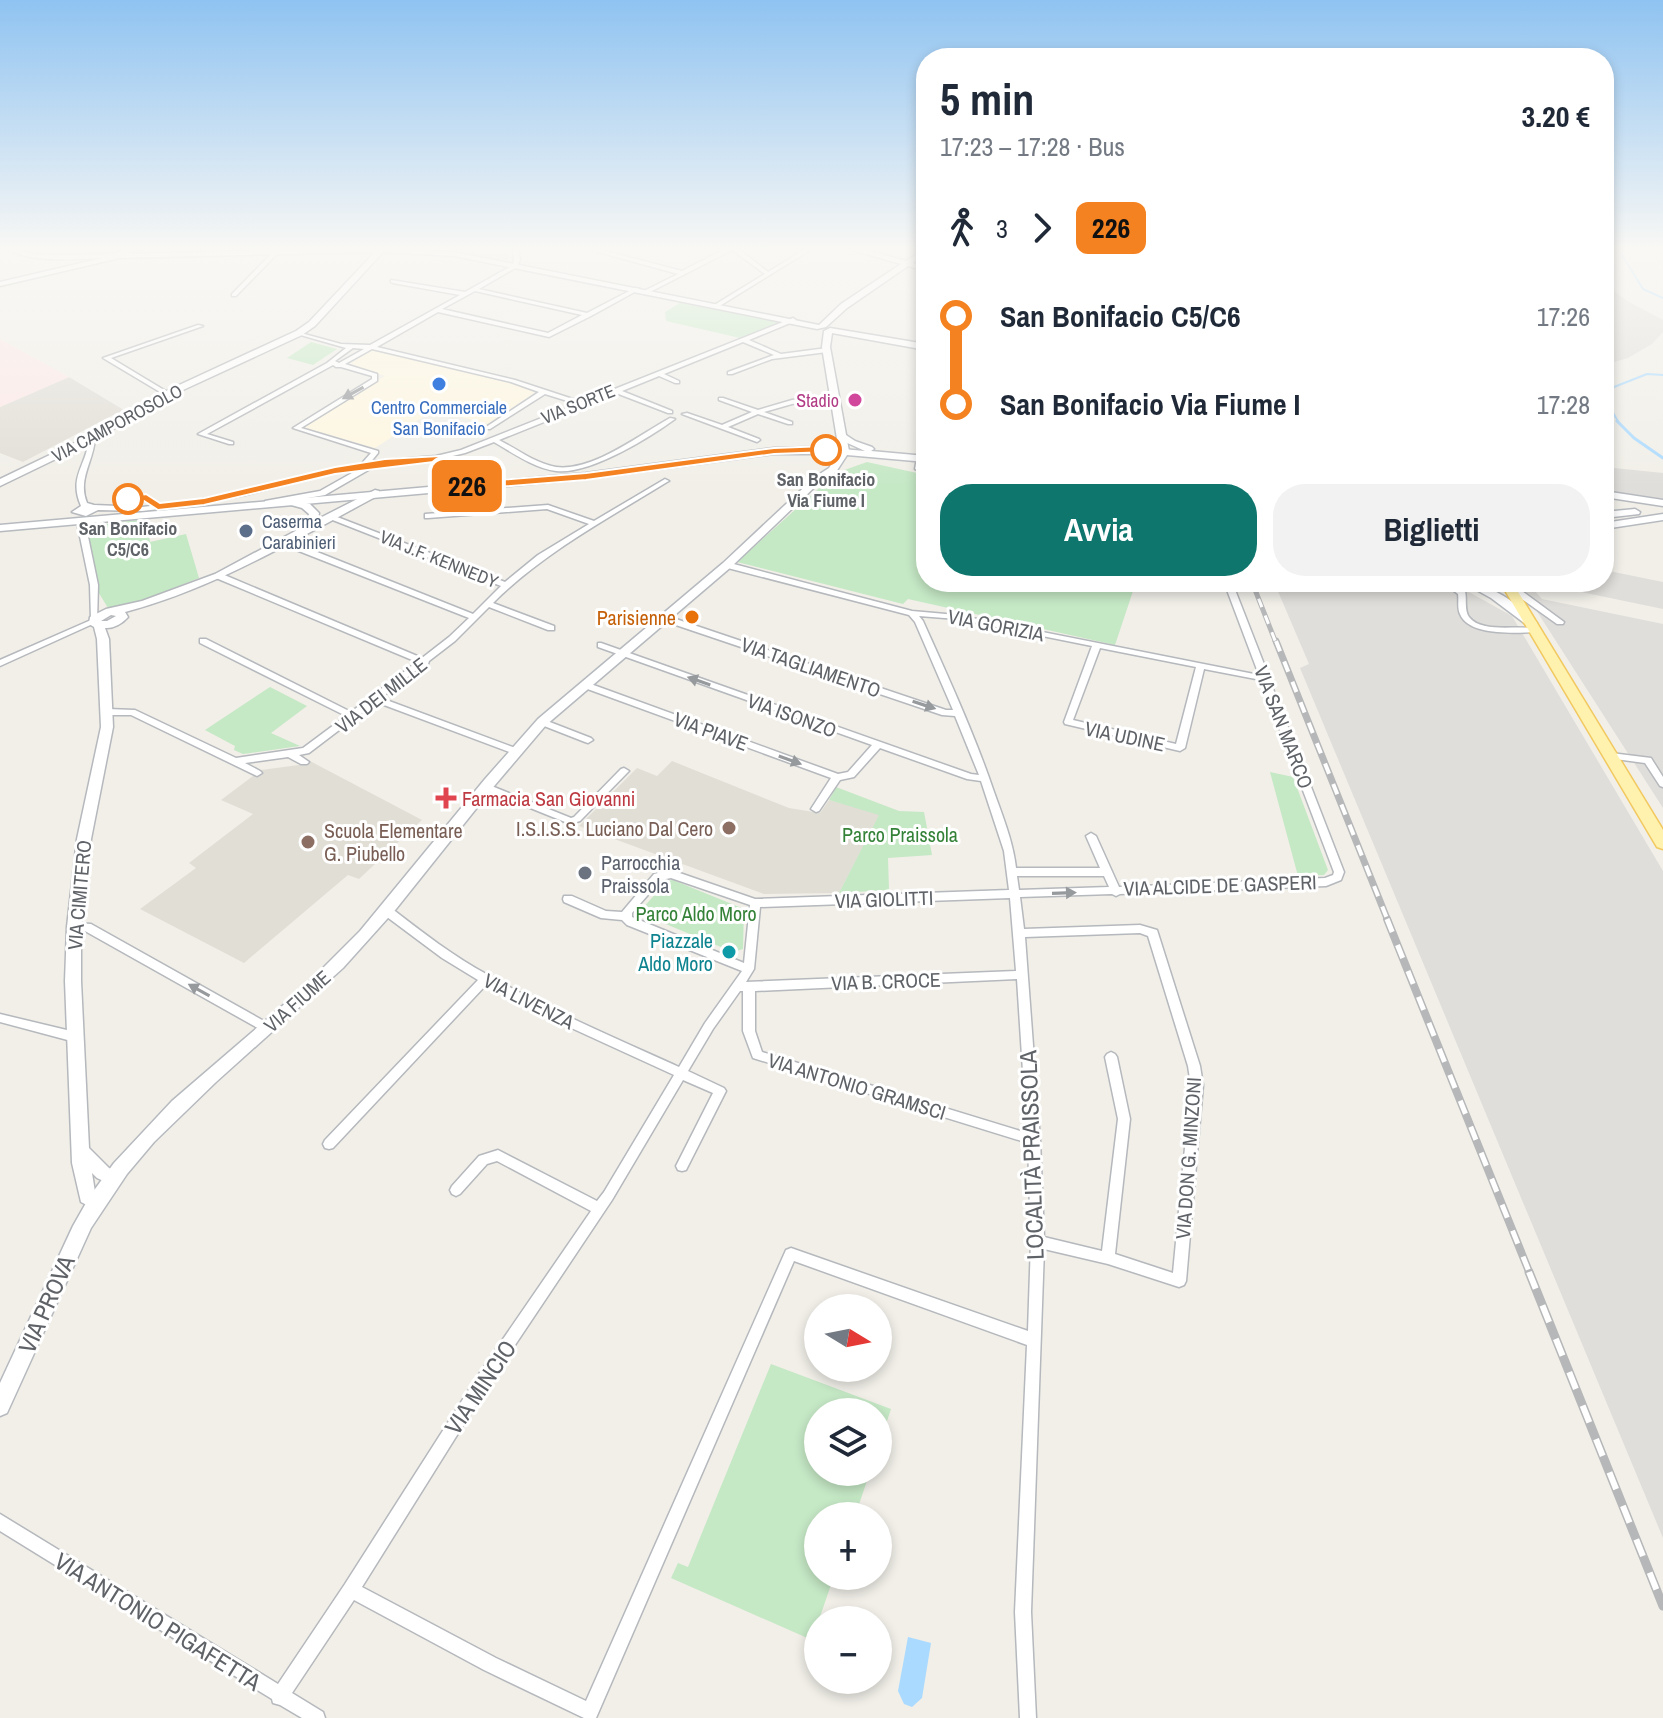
<!DOCTYPE html>
<html lang="it">
<head>
<meta charset="utf-8">
<style>
  :root { --surface:#fff; --page:#f2f2f3; --text:#1f2937; --muted:#747a83; --accent:#0f766e }
  body { margin:0; font-family:"Archivo Narrow",sans-serif; background:var(--page); color:var(--text); height:100vh; display:flex; flex-direction:column; font-size:30px; white-space:nowrap }
  * { box-sizing:border-box; margin:0 }
  p { font-size:26px; color:var(--muted) }
  .icon { flex:none; width:44px; height:44px; fill:none; stroke:currentColor; stroke-width:2; stroke-linecap:round; stroke-linejoin:round }
  .map { position:relative; flex:1; overflow:hidden }
  .panel { position:absolute; left:916px; top:48px; width:698px; height:544px; display:flex; flex-direction:column; background:var(--surface); border-radius:32px; box-shadow:0 4px 12px #0003 }
  .panel>* { flex:none }
  .badge { padding:0 16px; border-radius:12px; font-size:28px; line-height:52px }
  .needle { width:52px; rotate:100deg }
  .tools { position:absolute; left:804px; top:1294px; display:grid; gap:16px }
  .tools a { display:grid; place-items:center; width:88px; height:88px; border-radius:50%; background:var(--surface); box-shadow:0 4px 12px #0003; font-size:40px }
  .map>.badge { position:absolute; translate:-50% -50%; box-shadow:0 0 0 4px #fff }
  .legs { display:flex; align-items:center; gap:12px; height:88px; padding:0 24px; font-size:26px }
  .legs p { margin-inline-start:auto }
  .head { display:flex; align-items:center; justify-content:space-between; height:136px; padding:0 24px }
  h1 { font-size:44px; font-weight:700; line-height:60px }
  .button { display:flex; gap:16px; margin-top:auto; padding:16px 24px }
  .button a { flex:1; height:92px; border-radius:32px; background:var(--accent); color:#fff; font-size:32px; font-weight:700; line-height:92px; text-align:center }
  .button a+a { background:var(--page); color:var(--text) }
  ul { padding:0 24px; list-style:none }
  li { display:flex; align-items:center; gap:28px; height:88px; font-size:30px }
  li i { display:grid; place-items:center; width:12px; height:100%; margin:0 10px; background:currentColor }
  li i::after { content:''; width:20px; height:20px; margin:-10px; border:6px solid; border-radius:50%; background:var(--surface) }
  li p { margin-inline-start:auto }
  li:first-child i { background:linear-gradient(#0000 50%,currentColor 0) }
  li:last-child i { background:linear-gradient(currentColor 50%,#0000 0) }
  .map>svg:first-child { display:block }
  .commercial { fill:#fef7e0 }
  .industrial { fill:#e0deda }
  .education { fill:#e1ded6 }
  .medical { fill:#fce8e6 }
  .green { fill:#c5e8c5 }
  .water { fill:#aadaff }
  .lines { fill:none; stroke-linecap:round; stroke-linejoin:round }
  .stream-far1 { stroke:#aadaff; stroke-width:2 }
  .stream { stroke:#aadaff; stroke-width:3 }
  .minor-casing { stroke:#b5b8bc; stroke-width:3 }
  .tertiary-casing { stroke:#b5b8bc; stroke-width:3 }
  .secondary-casing { stroke:#b6babf; stroke-width:3 }
  .primary-casing { stroke:#f2c960; stroke-width:3 }
  .minor { fill:#fff; fill-rule:evenodd }
  .tertiary { fill:#fff; fill-rule:evenodd }
  .secondary { fill:#fff; fill-rule:evenodd }
  .primary { fill:#fff2af; fill-rule:evenodd }
  .rail-far3-casing { stroke:#b6b7b8; stroke-width:5 }
  .rail-far2-casing { stroke:#b6b7b8; stroke-width:7 }
  .rail-far1-casing { stroke:#b6b7b8; stroke-width:8 }
  .rail-casing { stroke:#b6b7b8; stroke-width:9 }
  .rail-far3 { stroke:#fff; stroke-width:3; stroke-dasharray:9; stroke-linecap:butt }
  .rail-far2 { stroke:#fff; stroke-width:4; stroke-dasharray:11; stroke-linecap:butt }
  .rail-far1 { stroke:#fff; stroke-width:5; stroke-dasharray:14; stroke-linecap:butt }
  .rail { stroke:#fff; stroke-width:6; stroke-dasharray:18; stroke-linecap:butt }
  .oneway { fill:#979a9d }
  .line-1 { fill:#f58220; stroke:#fff; stroke-width:2 }
  .shop-dot { fill:#3f7fe0; stroke:#fff; stroke-width:3 }
  .hotel-dot { fill:#d1479c; stroke:#fff; stroke-width:3 }
  .stop-1-dot { fill:#fff; stroke:#f58220; stroke-width:4 }
  .service-dot { fill:#5c6f8a; stroke:#fff; stroke-width:3 }
  .food-dot { fill:#e8710a; stroke:#fff; stroke-width:3 }
  .health-dot { fill:#e0444e; stroke:#fff; stroke-width:3 }
  .education-dot { fill:#8d6e63; stroke:#fff; stroke-width:3 }
  .worship-dot { fill:#6b7280; stroke:#fff; stroke-width:3 }
  .culture-dot { fill:#0f9aa8; stroke:#fff; stroke-width:3 }
  .labels { text-anchor:middle; dominant-baseline:central; stroke-width:6; stroke-linejoin:round; paint-order:stroke }
  .far-hotel-label { font-size:18px; fill:#b23c85; stroke:#fff; text-anchor:end }
  .far-street-label { font-size:18px; fill:#5f6368; stroke:#fff }
  .far-shop-label { font-size:18px; fill:#366cbe; stroke:#fff }
  .far-stop-label { font-size:18px; font-weight:bold; fill:#5f6368; stroke:#fff }
  .far-service-label { font-size:18px; fill:#4e5e75; stroke:#fff; text-anchor:start }
  .food-label { font-size:20px; fill:#c56008; stroke:#fff; text-anchor:end }
  .street-label { font-size:20px; fill:#5f6368; stroke:#fff }
  .health-label { font-size:20px; fill:#be3a42; stroke:#fff; text-anchor:start }
  .education-label { font-size:20px; fill:#785e54; stroke:#fff; text-anchor:end }
  .park-label { font-size:20px; fill:#348238; stroke:#fff }
  .worship-label { font-size:20px; fill:#5b616d; stroke:#fff; text-anchor:start }
  .culture-label { font-size:20px; fill:#0d838f; stroke:#fff; text-anchor:end }
  .near-street-label { font-size:24px; fill:#5f6368; stroke:#fff }
</style>
</head>
<body>
<div class="map">
<svg width="1663" height="1718" viewBox="0 0 1663 1718">
  <rect width="100%" height="100%" fill="#f1efe8"/>
  <path class="commercial" d="M373,350L398,355L538,390L488,424L434,410L375,448L303,427L313,417L385,376L348,365Z"/>
  <path class="industrial" d="M1604,284L1629,302L1663,320V332L1652,344L1628,358L1604,365Z
    M1604,467L1663,473V499L1604,490Z
    M1604,570L1663,582V609L1533,582H1604Z
    M1274,582H1451L1512,616L1663,871V1538L1300,668L1309,664Z
    M1518,582H1527L1542,599L1663,624V808Z"/>
  <path class="education" d="M417,247H508L511,258L504,260L414,250Z
    M69,377L127,412L115,414L23,462L0,453V407Z
    M308,760L422,820L359,879L348,875L244,963L140,909L196,868L189,863L253,814L221,800L261,770L299,765Z
    M672,761L789,808L820,813L829,800L880,814L839,893L764,894L579,826L637,768L657,776Z"/>
  <path class="medical" d="M0,339L69,377L0,407Z"/>
  <path class="green" d="M680,303L782,322L740,338L666,321L665,312Z
    M311,342L337,349L313,365L287,358Z
    M867,462L926,475V582H1136L1115,645L908,599L903,604L737,562L836,473Z
    M146,519L150,542L186,534L199,578L139,602L108,608L94,585L82,527Z
    M270,687L307,706L271,733L300,746L243,754L234,750L235,746L205,730Z
    M1270,772L1293,777L1328,870L1324,875L1298,876Z
    M836,787L899,811L924,812L932,855L888,858L889,890L839,893L879,815L829,800Z
    M673,880L744,909L743,949L733,952L644,915L642,909L667,881Z
    M771,1364L891,1409L878,1448V1412H818V1472H870L855,1516H818V1576H834L812,1640L671,1578L678,1563L688,1567Z"/>
  <path class="water" d="M908,1637L931,1643L922,1698L912,1707L904,1704L898,1691Z"/>
  <g class="lines">
    <path class="stream-far1" d="M1617,247L1643,289L1663,298
      M1619,423L1612,411L1609,389L1647,374L1663,375"/>
    <path class="stream" d="M1617,421L1634,438L1663,458"/>
    <g class="minor-casing">
      <path id="minor" d="M11,247L30,254L61,255L111,254L138,247H148L120,255L122,256L119,258C85,257 35,266 5,248Z
        M512,247H517L520,259L517,267L479,289L587,313L635,288L640,289L591,316L549,337L438,312L377,347L515,380L582,402L793,318L796,320L795,321L749,340L781,354L827,348L830,350L827,352L772,359L732,374H728V372L774,355L743,342L664,374L679,381V383H675L659,376L622,391L672,411V413H668L616,393L499,440C517,449 536,464 556,467C592,472 639,435 670,418L675,419C649,438 589,475 556,471C534,468 513,453 494,442L465,453L440,459L451,477L463,486L459,488L446,479L434,460L377,465L325,495L268,505H265V501L320,491L359,469L336,472L245,495L194,505L142,511L98,510L86,516L72,512L81,506C68,476 87,466 89,438L92,436L95,438C94,461 77,479 87,503L94,505L142,507L194,501L245,490L336,468L362,465L363,462L371,453L293,428L372,379V376L341,367H336L333,365L207,434L233,442V444H229L198,434L327,363L346,348L297,334V332L341,344L370,345L460,295L393,283L391,282V280L465,292L513,265L514,259ZM475,291L582,315L548,333L442,309ZM353,348L364,349L339,363L335,361ZM372,349L511,382L539,392L486,427V429H490L545,394L577,404L461,450L436,456L375,461L369,464L378,453V451L301,428L377,381V374L345,364Z
        M580,247H590L682,271L729,247H736L768,272L809,247H815L718,307L715,305L716,304L765,274L732,250L648,293L645,291L646,290L678,274Z
        M273,252L278,253L236,296H232V294Z
        M198,325L203,326L111,358L169,393V395H165L103,358Z
        M835,395L838,397L837,398L792,404L764,412L792,422V424H788L758,414L728,427L759,439L760,440L757,442L682,414L687,413L722,425L752,412L719,400V398H723L758,410L792,400Z
        M920,456L923,458L922,468L926,469V473L915,469L917,458Z
        M665,479L669,481L667,482C607,519 543,553 493,603L554,626V630H548L489,607L455,641L429,661L428,664H424L381,698L518,749L520,751L518,753H512L376,702L309,753L299,755L309,762L307,764H301L288,757L245,763L260,771L262,773L257,776L131,715H107L103,712L107,709L135,710L236,758L303,748L346,716L200,643V639H206L351,712L417,662L216,578V574H222L422,658L449,637L469,618L281,544V540H287L473,614L501,586L325,517L332,515L505,582L538,555L589,524L547,509L428,518H425V514L548,505L594,521Z
        M79,525H82L86,527L98,585L97,622L0,666V660L91,620L90,585L78,527Z
        M724,563H730L912,611L957,615L1259,675L1224,582H1232L1269,677L1271,679L1270,681L1344,872L1341,880L1326,886L1120,894L1116,896L1112,894L1020,897L1024,929L1140,925L1157,930L1200,1066L1203,1085L1186,1281L1184,1285L1179,1287L1108,1264L1044,1249L1031,1612L1036,1718H1020L1015,1612L1027,1345L794,1261L596,1718H584L484,1670L354,1600L292,1693L323,1712L325,1718H302L280,1705L273,1703L272,1699L0,1531V1514L278,1684L345,1584L479,1374L591,1211L497,1161L487,1164L460,1194L456,1196L452,1194L450,1190L452,1186L479,1156L498,1150L597,1201L604,1192L674,1075L567,1026L486,985L333,1148L329,1149L325,1148L323,1144L325,1140L478,980L442,958L383,914L382,911L383,908H391C422,932 453,956 488,975C549,1010 615,1038 679,1067L705,1023L742,971L627,925L622,920L601,918L564,902L563,899L564,896H572L606,911L622,912L654,874L671,870L755,899L1009,890L1004,851L981,781L967,779L880,748L854,777L840,780L819,811L816,812L811,809L831,778L582,687L581,685L582,683H588L838,774L848,772L872,745L598,647V643H601L971,774L979,775L955,716L942,715L661,620V616H667L946,710H953L915,622L909,615L724,567ZM919,616L957,619L1092,646L1064,722L1065,724L1180,751L1185,748L1204,669L1261,680L1334,872L1333,875L1325,878L1119,887L1096,836L1091,833L1086,836L1100,868H1016C1013,842 1003,817 994,792C974,733 948,677 923,621ZM1100,648L1196,667L1176,744L1073,720ZM1017,876H1104L1109,887L1019,890ZM671,878L750,905L744,963L632,917V913L661,880ZM1010,898L1016,971L746,982L754,969L760,907ZM1140,933L1148,936L1188,1066L1191,1085L1173,1273L1115,1254L1130,1119L1117,1057L1115,1054L1111,1052L1107,1054L1105,1057L1118,1119L1102,1251L1044,1237L1040,1140L1025,937ZM1017,979L1027,1133L762,1052L755,1031V991ZM740,991H743V1031L753,1058L1028,1143L1031,1242L1028,1331L791,1248L786,1250L586,1701L496,1658L362,1587L489,1384L612,1200L683,1080L713,1093L676,1166L678,1170L682,1171L686,1170L726,1091L724,1088L688,1071L713,1029Z
        M1442,582H1451L1465,591C1467,599 1464,610 1469,617C1483,635 1522,623 1539,630L1535,632C1516,633 1468,636 1460,614C1457,608 1459,600 1458,594Z
        M1505,583H1511L1564,622L1563,624H1557L1505,587Z
        M542,719L591,738L593,740L588,743L585,742L539,724L538,722L539,720Z
        M1611,753L1651,758L1663,777V787L1660,786L1645,763L1608,758L1606,756Z
        M624,768L629,771L627,773L580,821L570,824L483,789L481,787L486,784L489,785L571,818L574,817L621,769Z
        M74,923L91,924L271,1025L273,1028L271,1031L267,1033L263,1031L85,931L70,930L69,927L70,924Z
        M0,1014L75,1032L79,1034L81,1037L79,1040L75,1042L0,1022Z"/>
    </g>
    <g class="tertiary-casing">
      <path id="tertiary" d="M386,247L454,252L819,325L841,304L901,264L842,247H855L906,261L926,249V254L913,263L926,267V271L908,266L847,308L826,327L817,329L454,256L383,252L315,326L302,335L170,396L91,442L0,486V479L85,438L164,392L296,331L309,322L375,252L120,258L0,286V282L128,252L131,254Z
        M830,328L926,344V350L832,333L830,347L849,451L844,454L839,451L822,347L824,331Z
        M375,490L379,491V495C296,539 216,588 125,612L128,617C123,623 113,629 105,628L109,639L113,727L91,839L81,927V981L89,1148L109,1168L120,1173L123,1178L120,1183L114,1186L97,1178L92,1173L95,1192L102,1196L105,1202L102,1208L96,1210L81,1202L72,1163L65,981L67,927L77,839L101,727L97,639L94,627L89,624L90,617L106,609L142,601L215,574L301,528L299,526L308,518L309,514L302,508L284,503V499L310,504L319,513L318,519ZM111,615L116,616L107,621H101Z"/>
    </g>
    <g class="secondary-casing">
      <path id="secondary" d="M843,433L855,441L872,447L874,449L871,451L926,456V462L847,455L836,472L821,481L731,567L546,725L495,785L396,909L343,968L216,1082L154,1142L127,1174L91,1228L7,1413L0,1416V1383L73,1226L90,1196L114,1163L172,1101L302,989L360,931L485,779L538,719L723,563L815,477L829,468L838,454H774L586,479L0,531V525L586,473L774,448L817,447L819,445L832,442ZM843,441L865,451L831,448L838,446Z
        M1604,491L1663,500V506L1604,497Z
        M1635,509L1640,512L1639,514L1604,518V512Z
        M1663,514V520L1604,529V523Z
        M1462,582C1489,582 1518,604 1537,623L1531,626L1527,625L1491,598Z"/>
    </g>
    <g class="primary-casing">
      <path id="primary" d="M1500,582H1512L1663,830V849L1657,847Z"/>
    </g>
    <use href="#minor" class="minor"/>
    <use href="#tertiary" class="tertiary"/>
    <use href="#secondary" class="secondary"/>
    <use href="#primary" class="primary"/>
    <g class="rail-far3-casing">
      <path id="rail-far3" d="M1252,582L1276,643"/>
    </g>
    <g class="rail-far2-casing">
      <path id="rail-far2" d="M1276,641L1388,921"/>
    </g>
    <g class="rail-far1-casing">
      <path id="rail-far1" d="M1387,919L1530,1274"/>
    </g>
    <g class="rail-casing">
      <path id="rail" d="M1529,1272L1663,1606"/>
    </g>
    <use href="#rail-far3" class="rail-far3"/>
    <use href="#rail-far2" class="rail-far2"/>
    <use href="#rail-far1" class="rail-far1"/>
    <use href="#rail" class="rail"/>
  </g>
  <defs><path id="oneway-solid" d="M-6-.8H1V-3.2L6.5 0L1 3.2V.8H-6Z" transform="scale(2)"/></defs>
  <g class="oneway">
    <use href="#oneway-solid" transform="translate(353 393) rotate(151)"/>
    <use href="#oneway-solid" transform="translate(699 681) rotate(-161)"/>
    <use href="#oneway-solid" transform="translate(924 705) rotate(18)"/>
    <use href="#oneway-solid" transform="translate(790 760) rotate(20)"/>
    <use href="#oneway-solid" transform="translate(1064 893) rotate(-2)"/>
    <use href="#oneway-solid" transform="translate(199 990) rotate(-151)"/>
  </g>
  <linearGradient id="sky" x2="0" y2="1"><stop stop-color="#8fc3f1"/><stop offset="0.51" stop-color="#f9f8f5"/><stop offset="1" stop-color="#f9f8f5" stop-opacity="0"/></linearGradient>
  <rect width="1663" height="488" fill="url(#sky)"/>
  <path class="line-1" d="M826,446L831,450L830,452L774,454L586,480L459,490L444,481L433,462L335,474L204,505L158,510L144,501L128,503L123,499L146,494L160,503L204,498L335,467L385,459L440,456L452,476L461,483L586,473L774,448Z"/>
  <circle class="shop-dot" cx="439" cy="384" r="8"/>
  <circle class="hotel-dot" cx="855" cy="400" r="8"/>
  <g class="stop-1-dot">
    <circle cx="826" cy="450" r="14"/>
    <circle cx="128" cy="499" r="14"/>
  </g>
  <circle class="service-dot" cx="246" cy="531" r="8"/>
  <circle class="food-dot" cx="692" cy="617" r="8"/>
  <path class="health-dot" d="M442 786h8v8h8v8h-8v8h-8v-8h-8v-8h8z"/>
  <g class="education-dot">
    <circle cx="729" cy="828" r="8"/>
    <circle cx="308" cy="842" r="8"/>
  </g>
  <circle class="worship-dot" cx="585" cy="873" r="8"/>
  <circle class="culture-dot" cx="729" cy="952" r="8"/>
  <g class="labels">
    <g class="far-hotel-label">
      <text x="839" y="400">Stadio</text>
    </g>
    <g class="far-street-label">
      <text transform="translate(578 404) rotate(-22)">VIA SORTE</text>
      <text transform="translate(117 423) rotate(-28)">VIA CAMPOROSOLO</text>
      <text transform="translate(439 559) rotate(22)">VIA J.F. KENNEDY</text>
    </g>
    <g class="far-shop-label">
      <text x="439" y="407">Centro Commerciale<tspan x="439" dy="21">San Bonifacio</tspan></text>
    </g>
    <g class="far-stop-label">
      <text x="826" y="479">San Bonifacio<tspan x="826" dy="21">Via Fiume I</tspan></text>
      <text x="128" y="528">San Bonifacio<tspan x="128" dy="21">C5/C6</tspan></text>
    </g>
    <g class="far-service-label">
      <text x="262" y="521">Caserma<tspan x="262" dy="21">Carabinieri</tspan></text>
    </g>
    <g class="food-label">
      <text x="676" y="617">Parisienne</text>
    </g>
    <g class="street-label">
      <text transform="translate(996 625) rotate(11)">VIA GORIZIA</text>
      <text transform="translate(811 667) rotate(19)">VIA TAGLIAMENTO</text>
      <text transform="translate(381 695) rotate(-38)">VIA DEI MILLE</text>
      <text transform="translate(792 715) rotate(20)">VIA ISONZO</text>
      <text transform="translate(1284 727) rotate(69)">VIA SAN MARCO</text>
      <text transform="translate(711 731) rotate(20)">VIA PIAVE</text>
      <text transform="translate(1125 736) rotate(12)">VIA UDINE</text>
      <text transform="translate(1220 885) rotate(-2)">VIA ALCIDE DE GASPERI</text>
      <text transform="translate(79 895) rotate(-85)">VIA CIMITERO</text>
      <text transform="translate(884 899) rotate(-2)">VIA GIOLITTI</text>
      <text transform="translate(886 981) rotate(-2)">VIA B. CROCE</text>
      <text transform="translate(297 1001) rotate(-42)">VIA FIUME</text>
      <text transform="translate(529 1001) rotate(27)">VIA LIVENZA</text>
      <text transform="translate(857 1086) rotate(17)">VIA ANTONIO GRAMSCI</text>
      <text transform="translate(1188 1158) rotate(-86)">VIA DON G. MINZONI</text>
    </g>
    <g class="health-label">
      <text x="462" y="798">Farmacia San Giovanni</text>
    </g>
    <g class="education-label">
      <text x="713" y="828">I.S.I.S.S. Luciano Dal Cero</text>
      <text x="324" y="830" text-anchor="start">Scuola Elementare<tspan x="324" dy="23">G. Piubello</tspan></text>
    </g>
    <g class="park-label">
      <text x="900" y="834">Parco Praissola</text>
      <text x="696" y="913">Parco Aldo Moro</text>
    </g>
    <g class="worship-label">
      <text x="601" y="862">Parrocchia<tspan x="601" dy="23">Praissola</tspan></text>
    </g>
    <g class="culture-label">
      <text x="713" y="940">Piazzale<tspan x="713" dy="23">Aldo Moro</tspan></text>
    </g>
    <g class="near-street-label">
      <text transform="translate(1031 1155) rotate(-92)">LOCALITÀ PRAISSOLA</text>
      <text transform="translate(46 1304) rotate(-66)">VIA PROVA</text>
      <text transform="translate(480 1387) rotate(-56)">VIA MINCIO</text>
      <text transform="translate(158 1621) rotate(32)">VIA ANTONIO PIGAFETTA</text>
    </g>
  </g>
</svg>
<div class="tools">
<a><svg class="needle" viewBox="-14 -14 28 28"><path d="M0-13l5 13h-10z" fill="#e53935"/><path d="M0 13l5-13h-10z" fill="#747a83"/></svg></a>
<a><svg class="icon" aria-label="layers" viewBox="0 0 24 24"><path d="M12 4l9 5-9 5-9-5zM3 14l9 5 9-5"/></svg></a>
<a>+</a>
<a>−</a>
</div>
<b class="badge" style="left:467px;top:486px;background:#f58220;color:#111">226</b>
<section class="panel">
<div class="head"><div><h1>5 min</h1><p>17:23 – 17:28 · Bus</p></div><b>3.20 €</b></div>
<div class="legs"><svg class="icon" aria-label="walk" viewBox="0 0 24 24"><circle cx="13" cy="4" r="2"/><path d="M13 8l-2 6 4 7M11 14l-3 7M7 12l3-4h3l4 4"/></svg>3<svg class="icon" aria-label="forward" viewBox="0 0 24 24"><path d="M9 5l7 7-7 7"/></svg><b class="badge" style="background:#f58220;color:#111">226</b></div>
<ul>
<li><i style="color:#f58220"></i><b>San Bonifacio C5/C6</b><p>17:26</p></li>
<li><i style="color:#f58220"></i><b>San Bonifacio Via Fiume I</b><p>17:28</p></li>
</ul>
<div class="button"><a>Avvia</a><a>Biglietti</a></div>
</section>
</div>
</body>
</html>
